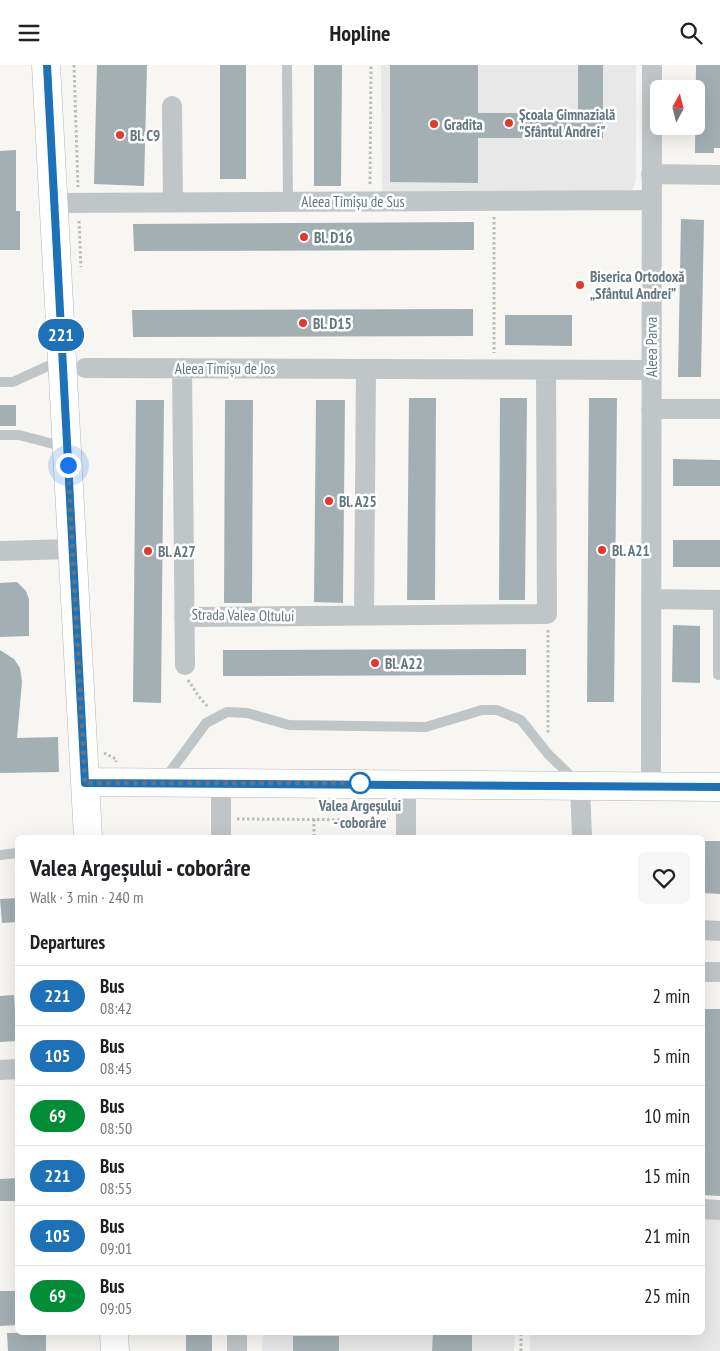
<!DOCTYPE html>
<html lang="en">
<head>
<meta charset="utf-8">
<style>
  :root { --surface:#fff; --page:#f6f6f6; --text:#202124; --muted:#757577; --line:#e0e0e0 }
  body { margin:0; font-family:"PT Sans Narrow",sans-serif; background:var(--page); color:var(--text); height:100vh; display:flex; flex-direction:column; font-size:19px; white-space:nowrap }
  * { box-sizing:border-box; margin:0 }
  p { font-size:16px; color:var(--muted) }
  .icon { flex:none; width:28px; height:28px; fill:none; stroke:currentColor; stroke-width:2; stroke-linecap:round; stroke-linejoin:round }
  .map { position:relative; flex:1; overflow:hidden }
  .panel { position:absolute; left:15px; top:770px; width:690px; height:500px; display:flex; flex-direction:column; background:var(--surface); border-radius:8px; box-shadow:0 5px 20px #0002 }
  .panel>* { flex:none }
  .badge { padding:0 10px; border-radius:16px; font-size:18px; line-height:32px }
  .needle { width:32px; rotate:7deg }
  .buttons { position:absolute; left:650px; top:15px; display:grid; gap:10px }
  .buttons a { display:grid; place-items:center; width:55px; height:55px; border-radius:8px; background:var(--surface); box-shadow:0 5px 20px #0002; font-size:25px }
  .you { position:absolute; width:25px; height:25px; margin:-12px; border:4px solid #fff; border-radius:50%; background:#1a73e8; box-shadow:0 0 0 8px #1a73e833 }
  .map>.badge { position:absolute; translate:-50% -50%; box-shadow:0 0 0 2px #fff }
  h2 { padding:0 15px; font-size:19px; line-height:45px }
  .round { display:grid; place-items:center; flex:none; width:52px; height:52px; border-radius:8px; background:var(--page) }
  .head { display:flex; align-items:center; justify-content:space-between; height:85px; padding:0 15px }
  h1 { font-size:24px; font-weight:600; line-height:38px }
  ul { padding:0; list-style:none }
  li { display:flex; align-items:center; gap:15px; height:60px; padding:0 15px; border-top:1px solid var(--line) }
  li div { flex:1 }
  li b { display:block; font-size:19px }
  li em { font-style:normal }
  li .badge { min-width:55px; font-weight:700; text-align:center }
  header { display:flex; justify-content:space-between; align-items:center; height:65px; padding:0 15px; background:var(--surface); font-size:22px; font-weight:600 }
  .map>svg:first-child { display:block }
  .built { fill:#e7e8e7 }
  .building { fill:#a4afb3 }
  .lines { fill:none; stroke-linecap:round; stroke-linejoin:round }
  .secondary-casing { stroke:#b0b7bb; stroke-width:29 }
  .path { stroke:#babdbf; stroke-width:3; stroke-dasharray:2.5 2.5; stroke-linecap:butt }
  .service { stroke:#c0c5c8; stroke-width:10 }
  .minor { stroke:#c0c5c8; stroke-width:20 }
  .secondary { stroke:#fff; stroke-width:28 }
  .line-casing { stroke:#fff; stroke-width:11 }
  .line { stroke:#1d71b8; stroke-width:8 }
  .walk { stroke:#62767f; stroke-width:5; stroke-dasharray:0 9 }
  .poi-dot { fill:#e33928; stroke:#fff; stroke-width:2 }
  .stop-dot { fill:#fff; stroke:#1d71b8; stroke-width:2.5 }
  .labels { text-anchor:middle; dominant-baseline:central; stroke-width:5; stroke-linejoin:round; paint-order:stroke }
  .poi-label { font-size:15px; font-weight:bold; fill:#62767f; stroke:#fff; text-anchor:start }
  .street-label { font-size:15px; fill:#62767f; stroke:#fff }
  .stop-label { font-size:15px; font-weight:bold; fill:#62767f; stroke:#fff }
</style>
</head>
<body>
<header><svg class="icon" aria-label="menu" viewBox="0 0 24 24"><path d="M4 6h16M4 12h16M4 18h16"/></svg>Hopline<svg class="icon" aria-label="search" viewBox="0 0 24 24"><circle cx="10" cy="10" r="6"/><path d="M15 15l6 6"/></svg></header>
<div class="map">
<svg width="720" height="1286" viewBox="0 0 720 1286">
  <rect width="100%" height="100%" fill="#f7f6f3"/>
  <path class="built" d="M381,0H636V115L633,123L630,126L382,130Z
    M703,1154H720V1286H530V1268H702Z
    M263,1268H515L514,1286H262Z"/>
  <path class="building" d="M97,0H147L144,121L94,119Z
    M220,0H246V114H220Z
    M314,0H342L341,121H314Z
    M390,0H478V48H578V0H603V73H478V118L390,117Z
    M696,0H720V83H714V88H695Z
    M16,85V146H20V185H0V86Z
    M681,154L704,155L701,312H678Z
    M474,157V185L134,186L133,159Z
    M473,244V271L133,272L132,245Z
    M505,250H572V281L505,280Z
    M409,333H436L435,535H407Z
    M500,333H527L525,535H499Z
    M589,333H617L614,637H587Z
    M136,335H164L161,638L133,637Z
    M225,335H253L252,538H224Z
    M316,335H345L343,538L314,537Z
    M0,340H16V361H0Z
    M673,394L720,395V421H673Z
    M673,475H720V502H673Z
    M17,517L26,526L29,534V571L0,572V518Z
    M673,560L700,561V618L672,617Z
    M526,584V610L223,611V585Z
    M0,585L14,594L20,603L22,617L17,673L58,672L59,707L0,708Z
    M702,776H720V829L702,828Z
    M18,833V857L2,858L0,834Z
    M14,930L17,976L0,977V931Z
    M704,944H720V1131L702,1130Z
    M18,1113V1136H0V1114Z
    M0,1226H18V1260L0,1261Z
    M7,1268H46V1286H8Z
    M186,1268H212V1286H186Z
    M433,1268H472V1286H432Z
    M293,1271H339V1286H293Z"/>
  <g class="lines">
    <g class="secondary-casing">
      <path id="secondary" d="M46,0L88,772
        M85,717L720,722
        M114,1268L115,1286"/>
    </g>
    <path class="path" d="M74,0L78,122
      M370,119L371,0
      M494,152V288
      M79,156L81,202
      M548,565V669
      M188,615L200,633L208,642
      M104,688L116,694V697
      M237,754L388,755
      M314,754V772
      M521,1286V1268"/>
    <path class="service" d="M287,0L288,137
      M0,317H13L61,295
      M0,370H19L65,382
      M718,535V610
      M164,715L206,658L227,647L247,648L289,660L426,662L482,645H497L521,655L548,689L576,716
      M0,790L18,788"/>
    <path class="minor" d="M172,41L173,137
      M651,109L720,110
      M54,138L651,135
      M85,303L651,305
      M182,303L185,600
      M651,344H720
      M0,486L72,484
      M651,534L720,535
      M364,551L366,304
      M184,552L547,549L546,305
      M221,718V772
      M406,719V772
      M580,720L582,772
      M651,721L652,0
      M702,865L720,866
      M702,907H720
      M0,1005L18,1004
      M702,1144L720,1145
      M237,1286V1268"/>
    <use href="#secondary" class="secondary"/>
  </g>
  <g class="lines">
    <g class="line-casing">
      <path id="line" d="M47,0L85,718L720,722"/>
    </g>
    <use href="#line" class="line"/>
    <path class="walk" d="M68,400L85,718H360"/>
  </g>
  <g class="poi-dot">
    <circle cx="509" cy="58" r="5"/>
    <circle cx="434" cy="59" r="5"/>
    <circle cx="120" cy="70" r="5"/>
    <circle cx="304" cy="172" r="5"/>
    <circle cx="580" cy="220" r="5"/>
    <circle cx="303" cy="258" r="5"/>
    <circle cx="329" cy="436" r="5"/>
    <circle cx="602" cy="485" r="5"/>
    <circle cx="148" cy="486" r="5"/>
    <circle cx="375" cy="598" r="5"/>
  </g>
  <circle class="stop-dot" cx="360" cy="718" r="10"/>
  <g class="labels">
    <g class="poi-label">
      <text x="519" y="49">Școala Gimnazială<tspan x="519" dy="17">"Sfântul Andrei"</tspan></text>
      <text x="444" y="59">Gradita</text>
      <text x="130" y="70">Bl. C9</text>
      <text x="314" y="172">Bl. D16</text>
      <text x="590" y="211">Biserica Ortodoxă<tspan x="590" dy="17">„Sfântul Andrei”</tspan></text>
      <text x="313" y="258">Bl. D15</text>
      <text x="339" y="436">Bl. A25</text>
      <text x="612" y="485">Bl. A21</text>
      <text x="158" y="486">Bl. A27</text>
      <text x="385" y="598">Bl. A22</text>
    </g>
    <g class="street-label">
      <text x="353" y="136">Aleea Timișu de Sus</text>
      <text transform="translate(651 282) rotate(-90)">Aleea Parva</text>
      <text x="225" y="303">Aleea Timișu de Jos</text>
      <text transform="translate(243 550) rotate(1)">Strada Valea Oltului</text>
    </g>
    <g class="stop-label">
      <text x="360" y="740">Valea Argeșului<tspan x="360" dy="17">- coborâre</tspan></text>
    </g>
  </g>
</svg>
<div class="buttons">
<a><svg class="needle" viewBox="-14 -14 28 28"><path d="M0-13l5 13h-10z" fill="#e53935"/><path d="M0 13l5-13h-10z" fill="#757577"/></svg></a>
</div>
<div class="you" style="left:68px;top:400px"></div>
<b class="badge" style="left:61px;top:270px;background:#1d71b8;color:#fff">221</b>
<section class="panel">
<div class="head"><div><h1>Valea Argeșului - coborâre</h1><p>Walk · 3 min · 240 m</p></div><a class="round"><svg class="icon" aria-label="heart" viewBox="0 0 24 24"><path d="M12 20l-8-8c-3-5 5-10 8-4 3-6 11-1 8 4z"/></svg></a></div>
<h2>Departures</h2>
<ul>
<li><span class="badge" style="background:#1d71b8;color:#fff">221</span><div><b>Bus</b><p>08:42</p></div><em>2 min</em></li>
<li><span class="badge" style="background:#1d71b8;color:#fff">105</span><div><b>Bus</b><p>08:45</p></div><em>5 min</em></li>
<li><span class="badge" style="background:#008d36;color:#fff">69</span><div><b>Bus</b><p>08:50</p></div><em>10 min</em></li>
<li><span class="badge" style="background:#1d71b8;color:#fff">221</span><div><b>Bus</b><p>08:55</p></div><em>15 min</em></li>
<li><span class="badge" style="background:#1d71b8;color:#fff">105</span><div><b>Bus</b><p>09:01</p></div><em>21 min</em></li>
<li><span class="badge" style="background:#008d36;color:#fff">69</span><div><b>Bus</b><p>09:05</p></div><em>25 min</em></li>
</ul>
</section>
</div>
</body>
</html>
